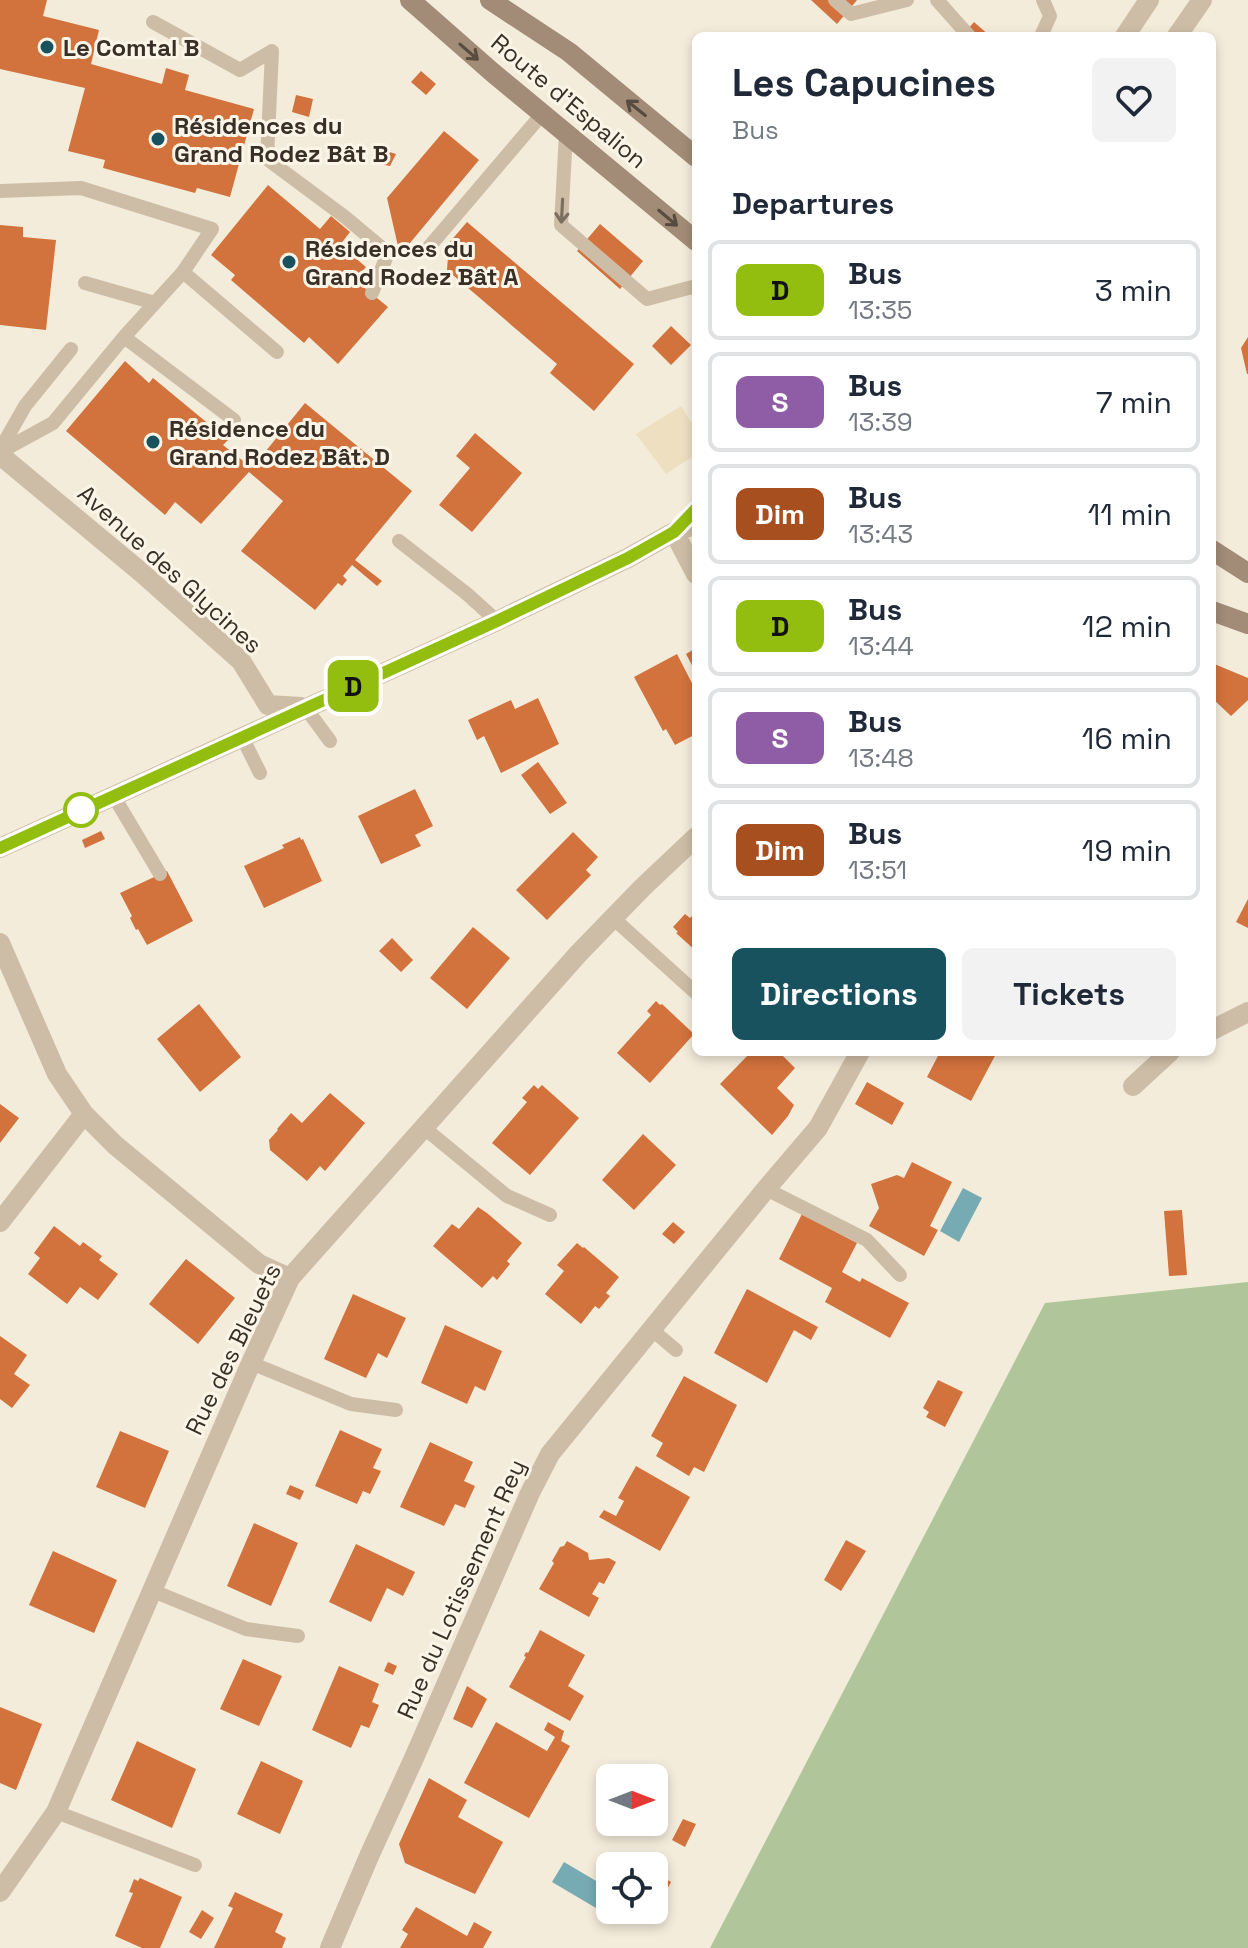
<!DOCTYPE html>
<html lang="en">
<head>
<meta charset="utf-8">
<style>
  :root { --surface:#fff; --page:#f2f2f3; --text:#1f2937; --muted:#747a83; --line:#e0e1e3; --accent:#19525f }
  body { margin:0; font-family:"Space Grotesk",sans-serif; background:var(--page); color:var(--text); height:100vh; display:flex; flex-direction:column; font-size:30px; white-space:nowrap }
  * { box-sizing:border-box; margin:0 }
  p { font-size:26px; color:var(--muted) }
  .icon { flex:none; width:44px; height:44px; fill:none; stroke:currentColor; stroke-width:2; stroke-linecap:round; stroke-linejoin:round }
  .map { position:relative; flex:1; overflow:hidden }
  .side { position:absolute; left:692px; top:32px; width:524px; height:1024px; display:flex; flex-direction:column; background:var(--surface); border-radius:12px; box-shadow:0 4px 12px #0003 }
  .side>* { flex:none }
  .badge { padding:0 16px; border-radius:12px; font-size:28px; line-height:52px }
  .needle { width:52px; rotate:90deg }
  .fabs { position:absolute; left:596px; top:1764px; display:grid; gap:16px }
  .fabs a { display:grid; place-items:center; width:72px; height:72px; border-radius:12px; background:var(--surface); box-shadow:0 4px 12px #0003; font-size:40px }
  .map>.badge { position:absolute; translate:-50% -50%; box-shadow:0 0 0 4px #fff }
  h2 { padding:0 40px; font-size:30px; line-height:72px }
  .round { display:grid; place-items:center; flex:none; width:84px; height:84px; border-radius:12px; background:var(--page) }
  .summary { display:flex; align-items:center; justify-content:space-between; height:136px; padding:0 40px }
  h1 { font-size:38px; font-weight:800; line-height:60px }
  .button { display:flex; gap:16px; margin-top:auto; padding:16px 40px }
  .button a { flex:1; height:92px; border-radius:12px; background:var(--accent); color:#fff; font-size:32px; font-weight:800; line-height:92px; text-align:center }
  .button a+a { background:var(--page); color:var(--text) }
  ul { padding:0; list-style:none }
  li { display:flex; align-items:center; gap:24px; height:100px; margin:0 16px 12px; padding:0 24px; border:4px solid var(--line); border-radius:12px }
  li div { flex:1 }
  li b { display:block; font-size:30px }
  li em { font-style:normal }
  li .badge { min-width:88px; font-weight:700; text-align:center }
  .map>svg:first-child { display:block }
  .green { fill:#b1c59a }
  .plaza { fill:#eedfc1 }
  .water { fill:#77abb4 }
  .building { fill:#d2723c }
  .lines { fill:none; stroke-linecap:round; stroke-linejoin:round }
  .lane { stroke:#cebda6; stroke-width:14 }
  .street { stroke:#cebda6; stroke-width:20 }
  .secondary { stroke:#a28c77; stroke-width:20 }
  .oneway { stroke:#584b3f }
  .oneway2 { stroke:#7c6f60 }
  .line-casing { stroke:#fff; stroke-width:18 }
  .line { stroke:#94be0f; stroke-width:12 }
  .poi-dot { fill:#19525f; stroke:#fbf5e8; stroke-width:3 }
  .stop-dot { fill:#fff; stroke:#94be0f; stroke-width:4 }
  .labels { text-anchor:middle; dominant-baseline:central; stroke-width:6; stroke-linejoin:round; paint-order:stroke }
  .poi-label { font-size:24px; font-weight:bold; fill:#392f27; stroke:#fbf5e8; text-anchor:start }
  .street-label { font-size:24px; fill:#392f27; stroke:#fbf5e8 }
</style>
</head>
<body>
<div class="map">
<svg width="1248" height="1948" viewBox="0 0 1248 1948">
  <rect width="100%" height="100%" fill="#f4ecdb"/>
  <path class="green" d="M1248,1282V1948H710L1045,1303Z"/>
  <path class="plaza" d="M681,406L696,430V454L666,474L636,434Z"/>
  <path class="water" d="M963,1188L982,1198L959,1242L940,1231Z
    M564,1862L608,1888L596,1908L552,1882Z"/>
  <path class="building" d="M0,0H47L43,16L99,30L91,64L162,84L166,68L179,72L189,75L185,90L254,109L230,197L197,188L195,193L103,168L105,160L68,151L85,88L0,69Z
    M811,0H857L837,24Z
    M974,22L990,36H974L967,30Z
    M421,71L436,84L426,95L411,82Z
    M296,95L313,99L309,117L292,112Z
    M444,131L479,160L400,255L387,198Z
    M383,150L396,154L390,166L380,164Z
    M268,185L320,229L331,216L350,232L340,245L366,267L355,280L388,307L338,364L309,337L304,343L231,280L235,275L211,255Z
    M467,222L634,364L594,411L550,373L557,364L447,270L449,243Z
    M600,224L643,261L620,289L577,251Z
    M0,225L23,227V237L56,240L46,330L0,325Z
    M671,326L691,345L671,365L652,346Z
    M1248,337V374H1247L1241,348Z
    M125,361L149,383L153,378L228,440L223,445L252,468L305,403L412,491L355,560L382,581L377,586L352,565L343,576L347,580L342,586L338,583L315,610L241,551L283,501L249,472L201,524L175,502L165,515L66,431Z
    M475,433L522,473L472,532L439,505L470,468L456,456Z
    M696,648V666L693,667L686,654Z
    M677,654L696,691V734L675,745L666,729L663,731L634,677Z
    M1212,663L1248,678V700L1231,716L1212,698Z
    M538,698L559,744L501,773L484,736L477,740L468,720L511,700L515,709Z
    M538,762L567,803L550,814L521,775Z
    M415,789L433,826L415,835L421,846L381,864L358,816Z
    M101,831L105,839L85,848L82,840Z
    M573,832L598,857L586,870L591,875L547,920L516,890Z
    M300,837L301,840L303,839L322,881L264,908L244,866L284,848L282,845Z
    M167,871L193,921L147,945L138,929L136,930L130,918L132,916L120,893Z
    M1248,899V928L1236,922Z
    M696,912V951L676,933L678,932L673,927L685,914L690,918Z
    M473,927L510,958L467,1009L430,978Z
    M392,938L413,960L401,972L379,951Z
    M656,1001L660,1005L662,1004L694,1034L650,1083L617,1053L651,1015L647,1011Z
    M199,1004L241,1057L200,1092L157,1039Z
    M751,1052H779L795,1068L777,1088L794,1105L788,1116L772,1135L720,1084Z
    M940,1052H997L971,1101L927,1077Z
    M867,1082L904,1103L892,1125L855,1104Z
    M534,1085L538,1089L542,1085L579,1118L530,1175L492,1143L527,1102L522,1098Z
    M330,1093L365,1123L325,1171L320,1166L307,1181L270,1150L269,1140L278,1130L277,1129L291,1113L302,1123Z
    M0,1104L19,1118L0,1143Z
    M643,1134L676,1165L634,1210L602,1180Z
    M912,1162L952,1182L930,1226L938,1230L924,1256L869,1226L879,1208L871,1184L897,1175L904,1178Z
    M478,1207L487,1213L522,1243L507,1261L510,1264L497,1280L493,1276L482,1288L433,1246L452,1224L459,1229Z
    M1182,1210L1187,1275L1169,1276L1164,1211Z
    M802,1214L857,1243L842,1272L860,1282L862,1278L909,1303L890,1338L825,1302L832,1288L779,1259Z
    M673,1222L685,1232L674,1244L662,1234Z
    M54,1226L80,1246L83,1242L102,1256L99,1260L118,1274L98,1300L80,1287L67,1304L28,1274L40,1258L34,1253Z
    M577,1243L583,1248L584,1247L619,1277L606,1293L610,1296L599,1309L595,1306L581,1324L545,1294L564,1271L557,1265Z
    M186,1259L235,1298L198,1344L149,1304Z
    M747,1289L818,1327L811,1340L794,1330L767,1383L714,1353Z
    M353,1294L406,1318L387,1358L378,1353L366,1378L324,1359Z
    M445,1325L502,1351L485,1391L475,1386L467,1404L421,1383Z
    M0,1336L27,1355L14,1374L30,1385L12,1408L0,1399Z
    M684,1376L737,1405L704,1472L694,1467L689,1476L656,1456L663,1443L651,1436Z
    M938,1380L963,1392L945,1427L926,1417L929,1412L923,1408Z
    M340,1430L382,1449L373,1468L381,1471L370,1494L363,1491L357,1504L315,1486Z
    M120,1431L169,1451L145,1508L96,1487Z
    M430,1442L473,1462L464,1481L475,1486L465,1508L455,1504L444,1526L400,1507Z
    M636,1466L690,1497L660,1551L599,1517L604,1510L616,1516L624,1501L618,1498Z
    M290,1485L304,1491L300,1500L286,1494Z
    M254,1523L298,1543L271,1606L227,1586Z
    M846,1540L866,1551L841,1591L824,1580Z
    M567,1541L588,1553L589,1560L609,1558L616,1562L604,1584L599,1582L592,1594L599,1598L589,1617L539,1589L554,1563L552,1561L560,1547L564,1546Z
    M356,1544L415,1572L403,1596L387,1588L371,1622L329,1602Z
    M53,1551L117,1580L94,1633L29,1605Z
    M540,1630L585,1655L568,1686L584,1696L570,1721L509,1687L526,1657L524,1656L526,1652L528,1653Z
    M243,1659L282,1676L259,1726L220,1709Z
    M388,1662L397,1666L393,1675L384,1671Z
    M339,1666L379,1684L372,1702L379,1705L369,1728L361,1725L351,1748L312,1730Z
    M467,1686L487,1699L472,1728L453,1719Z
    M0,1707L42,1724L16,1790L0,1783Z
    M496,1722L547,1751L555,1737L544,1730L548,1722L564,1731L561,1741L570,1746L529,1818L464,1783Z
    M137,1741L196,1769L172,1828L111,1800Z
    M261,1761L303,1781L280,1834L237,1814Z
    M429,1778L467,1800L458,1817L503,1842L475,1894L405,1863L399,1844Z
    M683,1819L696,1824L685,1847L672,1840Z
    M654,1872L671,1882L659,1904L654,1902Z
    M140,1878L182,1897L160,1948H142L115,1936L133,1893L129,1892L134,1879L138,1881Z
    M235,1892L283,1914L275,1932L286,1938L282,1948H214L233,1908L228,1906Z
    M416,1907L467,1936L474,1922L492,1932L483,1948H400L408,1934L402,1930Z
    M202,1910L214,1918L201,1939L189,1932Z"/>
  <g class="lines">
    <path class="lane" d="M835,0L851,14L907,0
      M937,0L969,36
      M153,22L240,70L272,51L267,159L345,217L388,253L372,293
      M1041,36L1050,16L1043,0
      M566,133L561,225L647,299L696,286
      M0,191L81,188L212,229L183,272L124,337L53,423L0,452
      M429,247L543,113
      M183,272L277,352
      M85,283L155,303
      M124,337L234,420
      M0,450L25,406L71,349
      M399,541L467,594L497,621
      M305,707L330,741
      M242,737L260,773
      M113,795L160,874
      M613,918L696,993
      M423,1127L507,1196L550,1215
      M766,1189L867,1240L900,1275
      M651,1329L676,1350
      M251,1363L351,1404L396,1410
      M153,1591L246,1629L298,1636
      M56,1812L195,1865"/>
    <path class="street" d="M1125,36L1149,0
      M1177,36L1202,0
      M0,455L142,573L241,661L268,705L301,707
      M674,532L696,574
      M0,848L497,621L628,558L674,532L696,524
      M0,943L57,1074L84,1114L115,1145L259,1264L290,1278
      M1212,1030L1248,1012
      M1133,1086L1170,1052
      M0,1222L84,1114
      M0,1892L56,1812L251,1363L290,1278L579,953L643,887L696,837
      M330,1948L370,1854L414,1758L530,1493L550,1454L766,1189L818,1128L860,1052"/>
    <path class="secondary" d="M410,0L492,72L696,241
      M490,0L569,52L696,157
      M1212,550L1248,573
      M1212,611L1248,624"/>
  </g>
  <defs><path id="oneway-shaft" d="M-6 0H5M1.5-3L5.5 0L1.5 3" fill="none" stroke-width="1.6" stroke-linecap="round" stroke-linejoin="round" transform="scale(2)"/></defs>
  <g class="oneway">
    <use href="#oneway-shaft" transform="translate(469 52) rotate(41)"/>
    <use href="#oneway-shaft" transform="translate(636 108) rotate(-141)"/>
    <use href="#oneway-shaft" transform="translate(668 218) rotate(40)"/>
  </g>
  <use class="oneway2" href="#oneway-shaft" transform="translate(562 211) rotate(93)"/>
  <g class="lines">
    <g class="line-casing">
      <path id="line" d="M0,848L497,621L628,558L674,532L696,509"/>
    </g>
    <use href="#line" class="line"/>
  </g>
  <g class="poi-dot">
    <circle cx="47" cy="47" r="8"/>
    <circle cx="158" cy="139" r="8"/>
    <circle cx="289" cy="262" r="8"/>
    <circle cx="153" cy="442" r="8"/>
  </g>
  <circle class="stop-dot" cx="81" cy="810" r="16"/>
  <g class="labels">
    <g class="poi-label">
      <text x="63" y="47">Le Comtal B</text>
      <text x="174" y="125">Résidences du<tspan x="174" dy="28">Grand Rodez Bât B</tspan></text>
      <text x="305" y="248">Résidences du<tspan x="305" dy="28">Grand Rodez Bât A</tspan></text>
      <text x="169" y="428">Résidence du<tspan x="169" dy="28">Grand Rodez Bât. D</tspan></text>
    </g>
    <g class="street-label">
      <text transform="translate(569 101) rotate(40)">Route d'Espalion</text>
      <text transform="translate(170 569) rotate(42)">Avenue des Glycines</text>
      <text transform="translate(233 1349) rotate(-64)">Rue des Bleuets</text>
      <text transform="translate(461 1589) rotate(-66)">Rue du Lotissement Rey</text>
    </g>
  </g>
</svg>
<div class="fabs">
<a><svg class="needle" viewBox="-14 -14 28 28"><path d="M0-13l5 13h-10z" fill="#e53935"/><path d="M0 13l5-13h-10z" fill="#747a83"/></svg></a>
<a><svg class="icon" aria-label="locate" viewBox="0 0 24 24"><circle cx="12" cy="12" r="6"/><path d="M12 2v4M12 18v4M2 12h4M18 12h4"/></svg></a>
</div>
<b class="badge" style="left:353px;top:686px;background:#94be0f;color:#111">D</b>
<section class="side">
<div class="summary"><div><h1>Les Capucines</h1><p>Bus</p></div><a class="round"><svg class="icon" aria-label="heart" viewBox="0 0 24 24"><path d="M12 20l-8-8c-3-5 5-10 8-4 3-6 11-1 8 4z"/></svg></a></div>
<h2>Departures</h2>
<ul>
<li><span class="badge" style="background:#94be0f;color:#111">D</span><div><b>Bus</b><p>13:35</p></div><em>3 min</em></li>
<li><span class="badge" style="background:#8f5da6;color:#fff">S</span><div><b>Bus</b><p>13:39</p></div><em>7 min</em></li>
<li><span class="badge" style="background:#a84f1f;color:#fff">Dim</span><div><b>Bus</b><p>13:43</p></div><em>11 min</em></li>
<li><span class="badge" style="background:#94be0f;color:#111">D</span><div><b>Bus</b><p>13:44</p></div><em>12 min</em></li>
<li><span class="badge" style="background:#8f5da6;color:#fff">S</span><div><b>Bus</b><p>13:48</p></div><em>16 min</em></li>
<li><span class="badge" style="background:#a84f1f;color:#fff">Dim</span><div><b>Bus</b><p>13:51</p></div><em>19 min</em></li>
</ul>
<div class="button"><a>Directions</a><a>Tickets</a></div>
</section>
</div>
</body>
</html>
